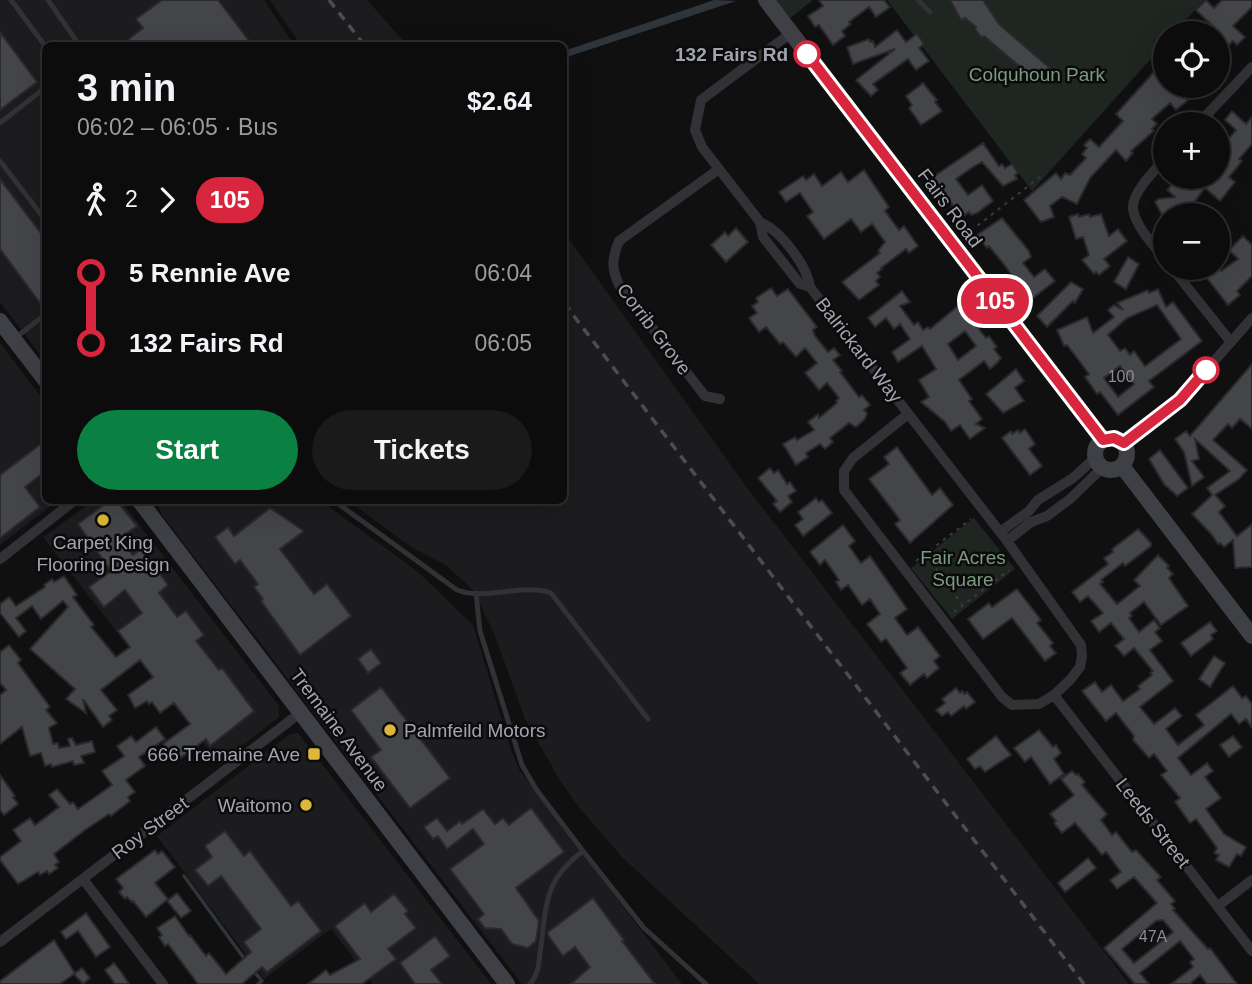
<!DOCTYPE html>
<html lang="en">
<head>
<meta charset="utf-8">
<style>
  :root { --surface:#0c0c0d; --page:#1a1a1b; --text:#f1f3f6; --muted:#9a9b9d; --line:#2c2c2e; --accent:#0b8043 }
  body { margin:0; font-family:Arial,sans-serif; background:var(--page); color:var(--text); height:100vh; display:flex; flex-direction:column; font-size:26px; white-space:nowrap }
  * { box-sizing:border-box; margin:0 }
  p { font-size:23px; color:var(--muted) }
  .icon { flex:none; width:38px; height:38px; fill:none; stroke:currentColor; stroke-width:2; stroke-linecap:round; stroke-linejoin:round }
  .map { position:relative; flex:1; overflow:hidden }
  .sheet { position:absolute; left:42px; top:42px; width:525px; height:462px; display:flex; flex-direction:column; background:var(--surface); border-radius:10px; box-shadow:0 7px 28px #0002,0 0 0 2px var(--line) }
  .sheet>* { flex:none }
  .badge { padding:0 14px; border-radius:23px; font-size:24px; line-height:46px }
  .fabs { position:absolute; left:1153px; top:21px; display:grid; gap:14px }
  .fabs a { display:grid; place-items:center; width:77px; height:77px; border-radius:50%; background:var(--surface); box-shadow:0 7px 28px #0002,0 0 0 2px var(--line); font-size:35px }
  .map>.badge { position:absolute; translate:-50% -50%; box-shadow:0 0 0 4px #fff }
  .legs { display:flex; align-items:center; gap:10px; height:77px; padding:0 35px; font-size:23px }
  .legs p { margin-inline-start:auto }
  .head { display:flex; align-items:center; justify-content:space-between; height:119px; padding:0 35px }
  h1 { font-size:38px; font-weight:800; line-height:52px }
  .button { display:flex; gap:14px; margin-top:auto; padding:14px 35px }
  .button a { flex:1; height:80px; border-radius:42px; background:var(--accent); color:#fff; font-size:28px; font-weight:800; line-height:80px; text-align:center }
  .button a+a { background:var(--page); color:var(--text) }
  ul { padding:0 35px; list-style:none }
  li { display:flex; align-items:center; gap:24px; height:70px; font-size:26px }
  li i { display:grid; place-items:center; width:10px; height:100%; margin:0 9px; background:currentColor }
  li i::after { content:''; width:18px; height:18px; margin:-9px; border:5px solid; border-radius:50%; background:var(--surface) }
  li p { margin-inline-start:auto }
  li:first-child i { background:linear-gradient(#0000 50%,currentColor 0) }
  li:last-child i { background:linear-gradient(currentColor 50%,#0000 0) }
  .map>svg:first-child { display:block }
  .built { fill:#1c1c1e }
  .green { fill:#1f2520 }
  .water { fill:#2f353c }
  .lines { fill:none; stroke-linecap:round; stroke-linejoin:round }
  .stream { stroke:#2f353c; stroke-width:3.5 }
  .building { fill:#444549; stroke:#2a2a2d; stroke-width:2; fill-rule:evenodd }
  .path { stroke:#393a3e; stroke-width:2; stroke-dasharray:3.5 5; stroke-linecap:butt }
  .lane { stroke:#313136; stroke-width:5 }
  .street { stroke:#313136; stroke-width:10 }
  .secondary { stroke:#3f4045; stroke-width:16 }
  .rail { stroke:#4c4d52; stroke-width:3.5; stroke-dasharray:9 7; stroke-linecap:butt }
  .line-1-casing { stroke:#fff; stroke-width:16 }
  .line-1 { stroke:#d7263d; stroke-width:10 }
  .stop-1-dot { fill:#fff; stroke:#d7263d; stroke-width:3.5 }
  .poi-dot { fill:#deb73a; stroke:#0b0b0c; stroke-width:2.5 }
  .labels { text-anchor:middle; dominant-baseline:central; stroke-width:5; stroke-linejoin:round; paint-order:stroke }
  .number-label { font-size:16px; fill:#8a8d96 }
  .stop-label { font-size:19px; font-weight:bold; fill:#a2a5b0; stroke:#0b0b0c; text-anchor:end }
  .park-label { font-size:19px; fill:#7b9a80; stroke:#0b0b0c }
  .street-label { font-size:19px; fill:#a2a5b0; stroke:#0b0b0c }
  .poi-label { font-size:19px; fill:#a2a5b0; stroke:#0b0b0c; text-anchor:end }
</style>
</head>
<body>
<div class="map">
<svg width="1252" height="984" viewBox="0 0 1252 984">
  <rect width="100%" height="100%" fill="#101011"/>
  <path class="built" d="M0,0H264L294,45L46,46L45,361L0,302Z
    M270,0H367L407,45H298L300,44Z
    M564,232L745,485L1129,984H759L622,857L581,810L559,779L525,719L495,636L474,591L446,565L411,547L349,501L564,500Z
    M0,343L45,402L46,500L57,501L0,545Z
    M93,501H121L279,706V717L219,763L43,537Z
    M156,501H315L328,506L418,572L473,625L511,750L520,771L682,984H522L162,515Z
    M298,733L299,734L491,984H373L331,929L264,979L157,836L290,734Z"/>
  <path class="green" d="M775,0H813L789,19Z
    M887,0H1204L1174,33H1166L1165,43L1032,191Z
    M974,518L1015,569L952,619L911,568Z"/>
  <path class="water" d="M714,0L736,1L564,58V51Z"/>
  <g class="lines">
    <path class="stream" d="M184,876L246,961
      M253,970L262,981L258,984"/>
  </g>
  <path class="building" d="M162,0H218L253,46H120L143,28L136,19Z
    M819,0H884L890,7L876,17L869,7L849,22L851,24L842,31L845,36L833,45L819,25L815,27L808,16L823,6Z
    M950,0H983L999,24L1051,69L1038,82L984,36L982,38L975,29L976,27L965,18L961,20Z
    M1206,0L1214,8L1222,0H1252V7L1233,26L1245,37L1237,45L1233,41L1218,56V31L1196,10Z
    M897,30L906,42L917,34L924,44L919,48L929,61L916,70L908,59L873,84L878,90L871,96L856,80L895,49L853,64L847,47L869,39L870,42L873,41L875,47Z
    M0,32L37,82L0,110Z
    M1154,72L1166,82V86H1194L1184,96L1188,100L1176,110L1170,103L1152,119L1157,124L1152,129L1154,131L1131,151L1133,153L1126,161L1116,150L1090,178L1077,204L1062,197L1050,206L1054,217L1041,222L1024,200L1056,173L1061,179L1065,173L1070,175L1086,158L1082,154L1087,148L1084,145L1090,139L1099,147L1123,121L1116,114Z
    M923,83L937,100L935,102L942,111L921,125L909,108L912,105L906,96Z
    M1232,111L1246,124L1252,117V144L1239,159L1242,161L1229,177L1235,182L1220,201L1205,188L1195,201L1205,215H1162L1155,202L1158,199L1175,197L1167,190L1178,177H1218L1226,167L1218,161V139L1224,144L1236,130L1225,120Z
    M983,143L999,166L1002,164L1005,168L1012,164L1018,173L1015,175L1017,179L1003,186L982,162L973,167L956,179L968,195L982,185L993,201L977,213L971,215L969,212L959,219L951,208L953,206L933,177Z
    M864,170L889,207L885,211L899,230L904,226L918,246L909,253L906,249L881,268L882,269L877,273L880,277L876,281L879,285L859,300L842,282L880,253L878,251L885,242L872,224L861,232L851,219L824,239L807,216L813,212L800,193L786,202L779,192L803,176L806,180L814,174L822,186L841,172L848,182Z
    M0,179L46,240V299L40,303L0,249Z
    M1078,214L1079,217L1089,214L1090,217L1101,214L1109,236L1118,229L1127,241L1104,259L1110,266L1099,275L1096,272L1094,274L1082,260L1089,255L1083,237L1076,239L1069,217Z
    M1002,218L1029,251L1031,257L1023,263L1034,277L1045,269L1055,281L1029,301L1006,267L989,246L987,248L977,235Z
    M736,228L748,242L726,262L711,245L725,232L728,236Z
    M1243,236L1252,245V276L1237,291L1240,295L1228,305L1199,268H1218L1221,271L1238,259L1229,250Z
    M1128,257L1139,264L1126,289L1114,282Z
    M1071,282L1083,289L1075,303L1073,301L1047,327L1037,316Z
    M771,288L777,296L788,289L817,327L813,330L815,336L828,352L834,348L840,355L833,360L842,371L840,372L859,397L862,395L870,405L864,410L867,413L865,419L856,427L849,423L830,438L833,442L825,449L820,444L806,453L808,457L796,465L783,444L795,437L797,440L814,430L808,422L818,414L819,418L837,403L836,401L839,398L827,383L819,390L805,373L817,363L805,348L796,357L783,342L780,344L766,327L759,332L749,318L757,313L752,306L758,302L756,298Z
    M1158,289L1166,307L1173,302L1202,341L1149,381L1154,387L1118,415L1100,392L1097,394L1085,377L1089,374L1067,345L1064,346L1057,330L1087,317L1093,333L1114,317L1108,310L1114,305L1123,310L1117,303L1148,290L1149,293ZM1157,305L1181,339L1145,366L1134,351L1130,355L1125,348L1120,351L1108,335L1127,318ZM1120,366L1134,384L1118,397L1104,378Z
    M902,291L910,302L900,306L914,325L918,322L923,330L928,327L930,329L963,302L970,312L968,315L986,338L989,336L997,347L994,349L1001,358L997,363L990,369L984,361L959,380L972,399L969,401L982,419L976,424L985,428L970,439L960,425L951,431L945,422L921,402L929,397L919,380L936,369L922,346L898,362L892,352L910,339L900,324L894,329L886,318L875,327L868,318ZM965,331L976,346L958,360L948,344Z
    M1252,364V429L1240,419L1232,428L1228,424L1213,440L1247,470L1239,479L1215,495L1225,506L1219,512L1237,536L1252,524V567L1235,568L1233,540L1224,547L1220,543L1218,544L1212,535L1192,514L1212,495L1207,488L1230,471L1195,439L1199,459L1192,461L1204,477L1192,486L1184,452L1175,439L1186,431L1190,436Z
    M1016,369L1024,381L1015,388L1024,401L1003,413L986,394Z
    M1025,429L1035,444L1029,449L1042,466L1030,475L1002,438L1011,431L1012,434L1018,430L1020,433Z
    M46,440V471L25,487L40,507L0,538V475Z
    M897,447L932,495L940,488L953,505L910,543L895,524L900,520L869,479L889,464L884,457Z
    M1160,450L1188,488L1177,496L1164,484L1149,459Z
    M770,468L774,473L778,470L787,484L790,482L796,491L788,496L792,502L780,512L773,504L777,501L758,478Z
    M816,498L819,502L822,500L832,513L803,536L795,525L803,519L798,512Z
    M110,500H116L137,526L120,538L133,555L141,549L168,585L159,593L177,617L186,611L204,635L196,641L219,670L222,668L254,711L210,746L206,739L175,762L163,744L190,724L174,703L160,713L152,702L149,704L147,701L135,708L128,695L153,677L140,660L101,690L117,710L109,716L112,720L103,727L83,699L86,713L66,699L75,689L30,649L68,607L63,601L41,619L32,606L16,618L26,631L19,637L0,613V604L9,597L16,606L45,587L44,585L52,579L54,582L64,576L77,595L73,597L94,625L91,627L116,657L130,647L118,631L142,613L125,590L104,607L89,587L111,571L78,524Z
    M270,508L304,531L280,549L314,594L327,584L351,616L300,655L261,601L263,599L254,587L258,584L240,560L235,564L215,537L228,527L234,536Z
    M843,525L855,541L849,546L861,563L870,556L907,609L895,618L907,635L918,627L940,656L934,661L939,668L927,678L924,674L910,685L900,673L907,668L886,639L881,642L867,624L880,614L870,599L862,605L848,585L841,590L836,582L839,580L825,560L820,565L810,552Z
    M1138,529L1151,543V546L1125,566L1123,563L1101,580L1103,582L1100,584L1117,604L1140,586L1134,580L1158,555L1169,566L1167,568L1173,574L1169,578L1188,606L1161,625L1144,602L1130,613L1132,616L1129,618L1139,632L1154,620L1160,628L1155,632L1162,641L1150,650L1173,681L1140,707L1154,724L1175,708L1182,716L1166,729L1178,745L1204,725L1196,715L1233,686L1242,698L1246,696L1252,704V728L1246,719L1239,724L1231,714L1178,758L1191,775L1207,763L1213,771L1205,777L1221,798L1206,809L1224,834L1246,847L1241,856L1237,854L1229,867L1216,860L1219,855L1214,853L1217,848L1196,819L1190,823L1175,802L1180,798L1161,775L1167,771L1154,754L1149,758L1133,740L1134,736L1116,713L1106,721L1082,691L1095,682L1102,692L1111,685L1123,701L1140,689L1138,686L1152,675L1150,673L1153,671L1134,648L1124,656L1115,646L1124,639L1111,623L1099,632L1091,621L1103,613L1088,596L1080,602L1072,592L1108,564L1104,558L1113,552L1112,549Z
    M1017,589L1041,620L1037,623L1053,643L1050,646L1056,653L1045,661L1012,618L983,639L968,619L989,603L992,607Z
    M1210,622L1217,631L1211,635L1213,639L1191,656L1181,643Z
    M9,645L21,660L18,663L50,707L46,710L57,723L49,728L53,744L58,743L59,748L70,746L68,739L72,738L76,745L92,741L95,752L81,756L84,763L74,765L73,761L52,767L51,764L45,766L41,753L30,756L22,727L0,744V695L6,690L0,683V652Z
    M371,649L381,663L368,673L358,659Z
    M1214,656L1225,663L1210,687L1199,679Z
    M381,687L450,778L410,808L371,757L381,750L351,710Z
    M956,688L960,693L962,691L965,694L967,692L975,702L966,709L964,706L951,716L948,712L942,716L936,710L945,703L942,699Z
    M156,727L165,739L139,757L145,766L126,780L135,792L128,797L130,801L111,816L109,814L85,830L54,854L59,862L55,865L58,868L49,874L47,871L40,875L38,872L18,884L0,860V857L21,841L13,830L30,818L35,825L59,807L49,795L57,789L70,804L73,802L78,809L88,802L112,785L102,771L124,756L117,746L131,736L136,742Z
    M1039,730L1053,747L1056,745L1061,753L1054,759L1064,774L1050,784L1031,757L1025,762L1014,748Z
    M996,736L1011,755L985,772L980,766L975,769L967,759Z
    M1233,736L1242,747L1229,757L1220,745Z
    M1072,771L1076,775L1078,774L1085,782L1082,785L1107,814L1101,820L1112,835L1116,832L1132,852L1136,850L1161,877L1157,880L1175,901L1171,904L1175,909L1173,910L1208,949L1210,948L1237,984H1207L1200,975L1190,984H1171L1193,967L1190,962L1194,959L1180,941L1140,973L1149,984H1135L1104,948L1157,903L1134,877L1117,889L1110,880L1121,872L1106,852L1102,855L1075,823L1062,833L1054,823L1056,821L1050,814L1074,795L1061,779ZM1163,920L1173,932L1134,963L1122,949L1156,921Z
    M0,775L15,796L13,797L18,804L4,815L0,810Z
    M531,808L564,852L516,888L539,921L536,941L528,948L512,944L501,929L485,928L478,919L484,914L450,869L484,844L473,829L447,849L438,836L433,839L424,827L437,818L447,831L460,821L462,824L483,809L495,824L503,818L509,825Z
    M225,831L244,856L250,851L291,906L298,901L321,931L267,972L262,967L242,984H198L168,944L165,946L159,937L162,935L157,928L175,916L189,936L190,935L206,956L209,953L226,974L251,952L244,942L261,929L221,876L208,886L195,870L212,857L205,846Z
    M155,850L158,854L162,851L175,867L155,883L168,899L146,917L133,901L132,902L127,897L125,899L119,892L123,888L116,879Z
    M1088,858L1096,868L1065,892L1058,883Z
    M177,893L191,911L181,918L167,901Z
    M394,894L408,911L405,914L416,928L388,949L396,959L362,984H308L326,970L330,975L360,959L335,926L365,903L371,912Z
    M593,898L624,940L622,941L655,984H571L590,967L575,947L563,956L548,935V932Z
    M86,913L110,947L96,957L78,931L66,939L61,932Z
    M435,936L450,956L431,970L442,984H415L400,963Z
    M54,940L75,973L82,968L90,978L83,984L74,974L60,984H0V981Z
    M114,963L122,973L129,984H115L105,970Z"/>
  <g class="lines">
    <path class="path" d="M964,236L1040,177
      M926,555L962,604
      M916,561L971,519
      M954,612L1009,570"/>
    <path class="lane" d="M11,0L46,47
      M48,0L80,46
      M918,0L930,12
      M0,123L46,87
      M0,161L46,221
      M15,338L46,314
      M333,500L457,590C486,601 521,583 551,593L648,719
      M476,593L480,631L522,765L536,789L583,851
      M530,984C538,975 539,964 540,953C547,906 542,882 583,851L644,928L706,984"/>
    <path class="street" d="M1198,124L1252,67
      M1166,158C1156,169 1131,193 1133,209C1135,226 1155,247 1166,260
      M719,169L619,241C612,258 611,268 619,285L705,396L720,399
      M760,222L702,147L695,130L701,100L791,33
      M1172,268L1230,341
      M810,287L800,284L763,237L760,222C780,230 807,265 810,287L1000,532L1007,541L1081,645L1082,656L1080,667L1070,680L1054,695L1039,704L1012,705L1002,697L844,490V471L853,458L908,414
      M1124,444L1180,400L1252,318
      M1000,532L1029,511L1038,500L1073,478L1096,457
      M1007,541L1031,522L1047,516L1070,499L1103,467
      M0,559L75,500
      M1054,695L1252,951
      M83,879L163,984
      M1218,906L1252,880
      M0,942L300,713"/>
    <path class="secondary" d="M766,0L1103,440
      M0,321L46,381
      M1095 454a16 16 0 1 1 32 0a16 16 0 1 1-32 0Z
      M1122,466L1252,636
      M139,500L507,984"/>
    <path class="rail" d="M329,0L365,46
      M564,303L1084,984"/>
  </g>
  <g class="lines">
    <g class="line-1-casing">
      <path id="line-1" d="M807,54L1103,440L1114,438L1124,443L1180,400L1206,370"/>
    </g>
    <use href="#line-1" class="line-1"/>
  </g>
  <g class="stop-1-dot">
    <circle cx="807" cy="54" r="12"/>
    <circle cx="1206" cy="370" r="12"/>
  </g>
  <g class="poi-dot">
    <circle cx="103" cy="520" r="7"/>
    <circle cx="390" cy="730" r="7"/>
    <rect x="307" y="747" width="14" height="14" rx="3.5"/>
    <circle cx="306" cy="805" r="7"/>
  </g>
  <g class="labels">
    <g class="number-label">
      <text x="1121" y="376">100</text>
      <text x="1153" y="936">47A</text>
    </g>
    <g class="stop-label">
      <text x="788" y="54">132 Fairs Rd</text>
    </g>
    <g class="park-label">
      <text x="1037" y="74">Colquhoun Park</text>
      <text x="963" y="557">Fair Acres<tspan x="963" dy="22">Square</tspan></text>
    </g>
    <g class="street-label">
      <text transform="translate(950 208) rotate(53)">Fairs Road</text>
      <text transform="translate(654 329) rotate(53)">Corrib Grove</text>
      <text transform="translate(859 350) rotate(52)">Balrickard Way</text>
      <text transform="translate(339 730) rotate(53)">Tremaine Avenue</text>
      <text transform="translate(1153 823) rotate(52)">Leeds Street</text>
      <text transform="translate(150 828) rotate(-37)">Roy Street</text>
    </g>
    <g class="poi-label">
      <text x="103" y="542" text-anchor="middle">Carpet King<tspan x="103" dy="22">Flooring Design</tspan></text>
      <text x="404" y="730" text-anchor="start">Palmfeild Motors</text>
      <text x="300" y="754">666 Tremaine Ave</text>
      <text x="292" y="805">Waitomo</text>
    </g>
  </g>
</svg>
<div class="fabs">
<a><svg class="icon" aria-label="locate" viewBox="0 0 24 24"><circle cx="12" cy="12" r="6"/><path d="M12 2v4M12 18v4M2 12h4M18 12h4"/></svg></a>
<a>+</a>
<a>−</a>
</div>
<b class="badge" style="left:995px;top:301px;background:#d7263d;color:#fff">105</b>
<section class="sheet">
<div class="head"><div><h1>3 min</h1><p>06:02 – 06:05 · Bus</p></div><b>$2.64</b></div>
<div class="legs"><svg class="icon" aria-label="walk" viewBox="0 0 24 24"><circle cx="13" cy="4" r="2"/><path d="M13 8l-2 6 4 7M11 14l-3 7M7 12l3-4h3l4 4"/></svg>2<svg class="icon" aria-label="forward" viewBox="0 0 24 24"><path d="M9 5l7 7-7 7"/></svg><b class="badge" style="background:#d7263d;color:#fff">105</b></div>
<ul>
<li><i style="color:#d7263d"></i><b>5 Rennie Ave</b><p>06:04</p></li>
<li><i style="color:#d7263d"></i><b>132 Fairs Rd</b><p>06:05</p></li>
</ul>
<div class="button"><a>Start</a><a>Tickets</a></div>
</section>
</div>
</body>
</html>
